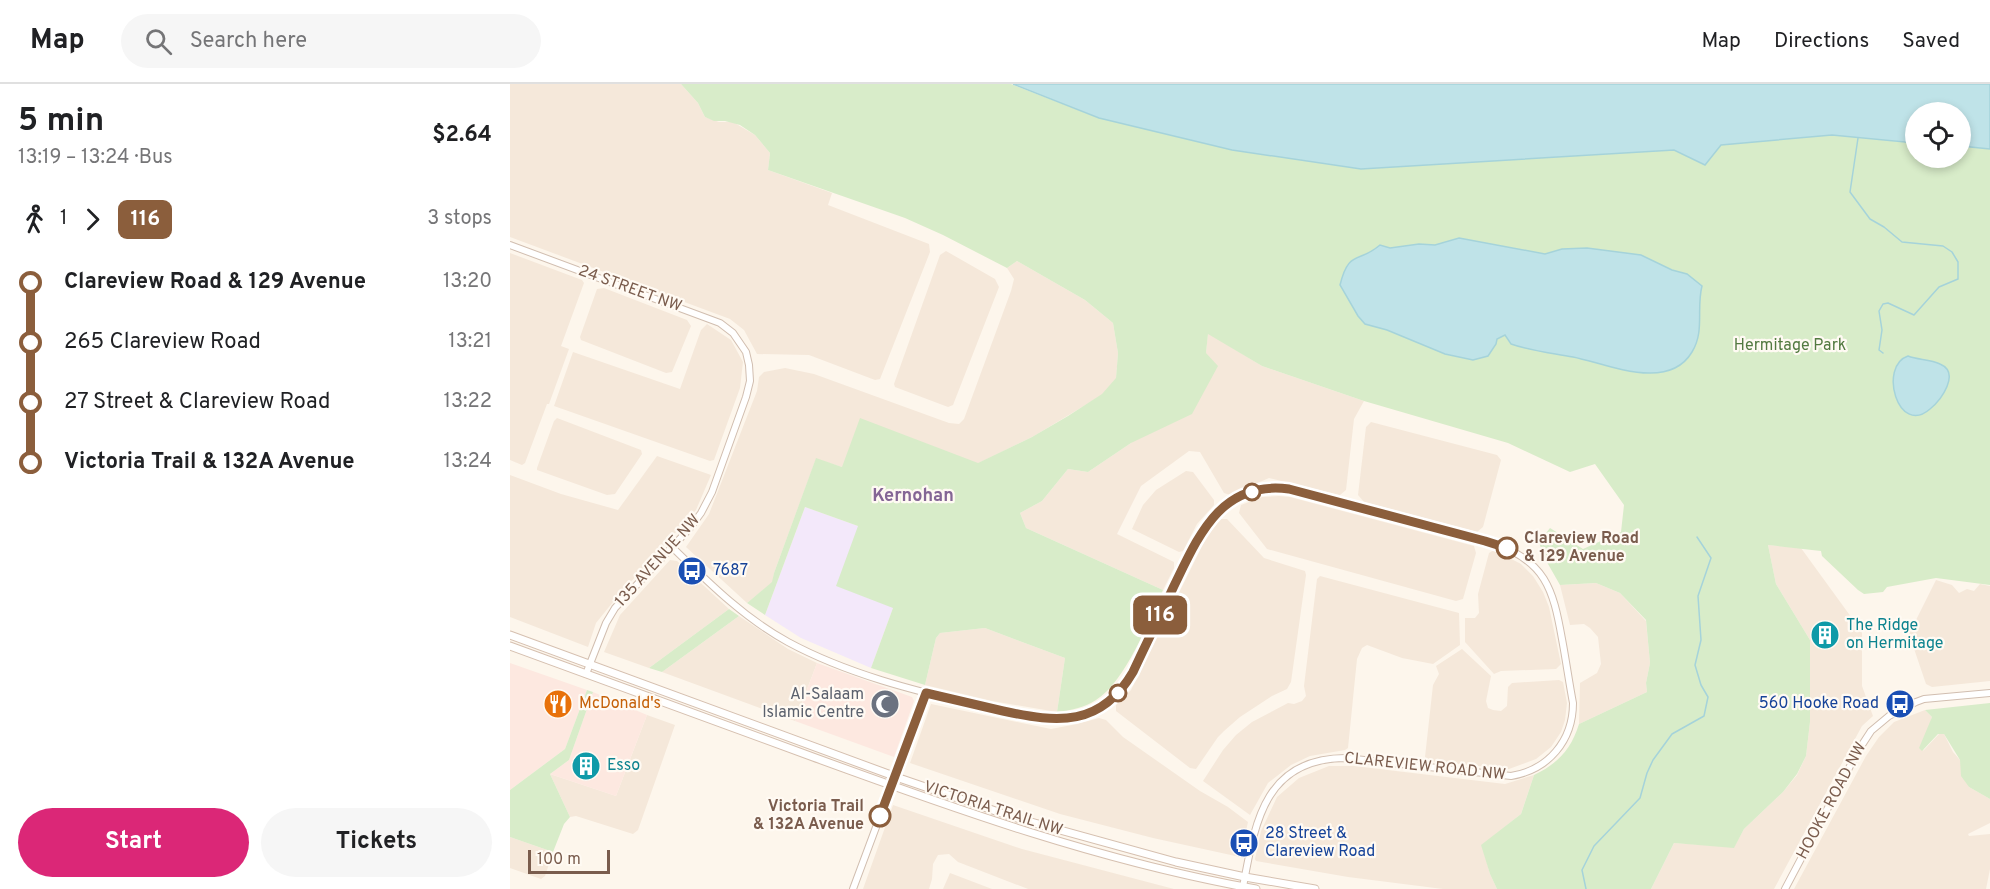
<!DOCTYPE html>
<html lang="en">
<head>
<meta charset="utf-8">
<style>
  :root { --surface:#fff; --page:#f6f6f6; --text:#202124; --muted:#757577; --line:#e0e0e0; --accent:#db2777 }
  body { margin:0; font-family:Overpass,sans-serif; background:var(--page); color:var(--text); height:100vh; display:flex; flex-direction:column; font-size:22px; white-space:nowrap }
  * { box-sizing:border-box; margin:0 }
  p { font-size:20px; color:var(--muted) }
  .icon { flex:none; width:33px; height:33px; fill:none; stroke:currentColor; stroke-width:2; stroke-linecap:round; stroke-linejoin:round }
  .map { position:relative; flex:1; overflow:hidden }
  .panel { display:flex; flex-direction:column; background:var(--surface); width:510px }
  .panel>* { flex:none }
  .badge { padding:0 12px; border-radius:9px; font-size:21px; line-height:39px }
  .tools { position:absolute; left:1395px; top:18px; display:grid; gap:12px }
  .tools a { display:grid; place-items:center; width:66px; height:66px; border-radius:50%; background:var(--surface); box-shadow:0 3px 9px #0003; font-size:30px }
  .scale { position:absolute; left:18px; bottom:15px; width:82px; box-sizing:border-box; padding-left:6px; border:3px solid #7a5c4d; border-top:0; font-size:16px; line-height:21px; white-space:nowrap; color:#7a5c4d; -webkit-text-stroke:4px #fffaf3; paint-order:stroke }
  .map>.badge { position:absolute; translate:-50% -50%; box-shadow:0 0 0 3px #fff }
  .legs { display:flex; align-items:center; gap:9px; height:66px; padding:0 18px; font-size:20px }
  .legs p { margin-inline-start:auto }
  .headline { display:flex; align-items:center; justify-content:space-between; height:102px; padding:0 18px }
  h1 { font-size:33px; font-weight:700; line-height:45px }
  .cta { display:flex; gap:12px; margin-top:auto; padding:12px 18px }
  .cta a { flex:1; height:69px; border-radius:36px; background:var(--accent); color:#fff; font-size:24px; font-weight:700; line-height:69px; text-align:center }
  .cta a+a { background:var(--page); color:var(--text) }
  ul { padding:0 18px; list-style:none }
  li { display:flex; align-items:center; gap:21px; height:60px; font-size:22px }
  li i { display:grid; place-items:center; width:9px; height:100%; margin:0 8px; background:currentColor }
  li i::after { content:''; width:15px; height:15px; margin:-8px; border:4px solid; border-radius:50%; background:var(--surface) }
  li p { margin-inline-start:auto }
  li:first-child i { background:linear-gradient(#0000 50%,currentColor 0) }
  li:last-child i { background:linear-gradient(currentColor 50%,#0000 0) }
  header { display:flex; align-items:center; gap:36px; box-sizing:border-box; height:84px; padding:0 30px; background:var(--surface); border-bottom:2px solid var(--line) }
  header strong { font-size:28px }
  nav { display:flex; gap:33px; margin-inline-start:auto; font-size:21px }
  .search { width:420px; height:54px; background:var(--page); display:flex; align-items:center; gap:15px; box-sizing:border-box; padding:0 21px; border-radius:33px; color:var(--muted); font-size:22px }
  main { display:flex; flex:1; min-height:0 }
  .map>svg:first-child { display:block }
  .residential { fill:#f5e8da }
  .commercial { fill:#fde8e0 }
  .education { fill:#f3e8fa }
  .green { fill:#d8ecc9 }
  .water { fill:#bfe3e8; stroke:#a5d3da; stroke-width:1.5 }
  .lines { fill:none; stroke-linecap:round; stroke-linejoin:round }
  .stream { stroke:#a5d3da; stroke-width:1.5 }
  .tertiary-casing { stroke:#d1beb0; stroke-width:8 }
  .secondary-casing { stroke:#d6c0b0; stroke-width:9 }
  .tertiary { stroke:#fff; stroke-width:6 }
  .secondary { stroke:#fff; stroke-width:7 }
  .line-1-casing { stroke:#fff; stroke-width:14 }
  .line-1 { stroke:#8b5e3c; stroke-width:9 }
  .stop-1-dot { fill:#fff; stroke:#8b5e3c; stroke-width:3 }
  .labels { text-anchor:middle; dominant-baseline:central; stroke-width:4.5; stroke-linejoin:round; paint-order:stroke }
  .street-label { font-size:16px; fill:#7a5c4d; stroke:#fffaf3 }
  .park-label { font-size:16px; fill:#537a41; stroke:#fffaf3 }
  .stop-label { font-size:16px; font-weight:bold; fill:#7a5c4d; stroke:#fffaf3; text-anchor:start }
  .transit-label { font-size:16px; fill:#164399; stroke:#fffaf3; text-anchor:start }
  .culture-label { font-size:16px; fill:#0d838f; stroke:#fffaf3; text-anchor:start }
  .worship-label { font-size:16px; fill:#5b616d; stroke:#fffaf3; text-anchor:end }
  .food-label { font-size:16px; fill:#c56008; stroke:#fffaf3; text-anchor:start }
  .neighbourhood-label { font-size:18px; font-weight:bold; fill:#846695; stroke:#fffaf3 }
</style>
</head>
<body>
<header>
<strong>Map</strong>
<div class="search"><svg class="icon" aria-label="search" viewBox="0 0 24 24"><circle cx="10" cy="10" r="6"/><path d="M15 15l6 6"/></svg>Search here</div>
<nav><a>Map</a><a>Directions</a><a>Saved</a></nav>
</header>
<main>
<section class="panel">
<div class="headline"><div><h1>5 min</h1><p>13:19 – 13:24 · Bus</p></div><b>$2.64</b></div>
<div class="legs"><svg class="icon" aria-label="walk" viewBox="0 0 24 24"><circle cx="13" cy="4" r="2"/><path d="M13 8l-2 6 4 7M11 14l-3 7M7 12l3-4h3l4 4"/></svg>1<svg class="icon" aria-label="forward" viewBox="0 0 24 24"><path d="M9 5l7 7-7 7"/></svg><b class="badge" style="background:#8b5e3c;color:#fff">116</b><p>3 stops</p></div>
<ul>
<li><i style="color:#8b5e3c"></i><b>Clareview Road &amp; 129 Avenue</b><p>13:20</p></li>
<li><i style="color:#8b5e3c"></i><span>265 Clareview Road</span><p>13:21</p></li>
<li><i style="color:#8b5e3c"></i><span>27 Street &amp; Clareview Road</span><p>13:22</p></li>
<li><i style="color:#8b5e3c"></i><b>Victoria Trail &amp; 132A Avenue</b><p>13:24</p></li>
</ul>
<div class="cta"><a>Start</a><a>Tickets</a></div>
</section>
<div class="map">
<svg width="1480" height="805" viewBox="0 0 1480 805">
  <rect width="100%" height="100%" fill="#fdf6ec"/>
  <path class="residential" d="M0,0H171L188,19L195,33L209,38H223L245,51L260,69L258,86L322,109L318,121L419,160L420,168L370,295L365,296L299,271L247,270L234,246L220,235L0,153Z
    M436,167L485,195L489,203L443,321L438,323L385,303L384,300L430,171Z
    M0,169L72,196L74,199L51,262L59,265L39,320H37L15,379L12,381L0,376Z
    M507,177L575,216L603,239L608,269L606,295L592,311L524,352L467,380L443,370L332,383L306,375L264,489L263,498L237,519L176,463L199,430L247,307L249,293L254,288L275,284L304,290L439,339L449,340L454,335L501,207L504,195L497,184Z
    M94,204L177,236L181,242L162,288L156,289L71,256L70,253L87,205Z
    M197,240L221,256L233,278L230,304L204,376L200,377L44,322L63,268L170,305L191,246Z
    M698,249L752,282L854,317L844,335L836,406L830,411L759,394L720,411L714,409L690,368L679,367L631,402L607,450L664,478V484L653,506L516,444L510,429L532,417L558,385L578,388L621,359L696,269Z
    M47,334L131,366L132,370L105,410L97,411L27,386V384L44,337Z
    M861,338L987,371L991,376L973,443L967,448L854,418L848,411L856,343Z
    M147,372L201,391L186,426L107,513L86,539L78,563L0,533V391L51,410L108,426Z
    M676,387L683,388L704,416V421L687,440L673,467L669,468L622,445L633,421L646,406Z
    M769,412L780,413L964,462L966,469L953,515L946,517L757,465L729,429L731,421L752,413Z
    M711,435H717L754,474L795,487L796,491L781,598L777,605L762,612L730,633L714,647L708,653L686,685L680,684L606,627V621L621,606L698,450Z
    M1258,461L1291,464L1352,548V602L1363,632L1352,642L1264,805H1141L1164,759L1224,763L1234,745L1273,708L1287,691L1296,672L1300,638V556L1266,500Z
    M984,466L1011,480L1023,492L1033,508L1039,523L1051,580L1046,585L991,587L984,590L955,558V534H965L969,529L968,510L979,469Z
    M160,476L167,477L219,525L139,584L94,568L110,531Z
    M810,492L949,529L950,561L923,580L892,574L857,561L852,564L847,575L838,664L835,666L800,672L781,681L758,699L740,731L693,697L713,666L726,651L742,638L778,619L784,620L792,617L796,612L794,602L807,495Z
    M1426,496L1442,501L1449,509L1457,505L1464,507L1470,500L1480,502V597L1422,603L1416,600L1399,550Z
    M1086,499L1110,509L1136,537L1140,579L1136,599L1137,608L1069,640L1070,599L1087,589L1091,580L1088,553L1080,544L1074,540L1060,541L1050,501Z
    M229,532L278,565L307,579L285,637L152,588Z
    M475,544L555,574L547,628L482,617L415,601L426,554L430,549Z
    M952,565L981,592L976,617L978,624L983,626L991,627L997,622L998,603L1002,599L1049,596L1053,598L1057,619L1055,636L1051,648L1041,663L1026,675L999,685L919,677L915,673L923,601L929,590L926,582Z
    M421,620L541,645L567,640L589,634L596,636L613,653L690,707L718,723L738,738L730,773L643,754L550,730L400,679Z
    M1415,626L1422,633L1413,667L1429,650H1434L1443,668L1450,676L1459,703L1480,715V739L1458,750L1459,752L1480,750V785L1476,805H1284L1356,672L1369,653L1384,638Z
    M137,631L165,641L128,746L123,750L66,732L60,733L40,690L106,712Z
    M819,682H844L995,700L1024,691L1011,730L972,761L980,790L987,805H933L838,793L746,777L745,775L751,747L767,713L789,694Z
    M383,721L512,765L664,805H518L448,778L439,770L428,771L423,780L422,795L419,805H353Z
    M0,753L43,768L35,792L31,795L0,784Z
    M440,789L482,805H433Z"/>
  <path class="commercial" d="M0,579L77,606L55,665L0,706Z
    M307,579L402,613L404,617L384,673L285,637Z
    M83,608L137,631L106,712L40,690L59,676Z"/>
  <path class="education" d="M295,423L348,442L383,524L361,584L291,554L255,531Z"/>
  <path class="green" d="M171,0H501L589,34L722,66L851,85L1164,66L1195,81L1211,61L1324,50L1405,58L1406,74H1450L1451,62L1480,65V501L1426,494L1377,503L1373,508L1354,510L1348,506L1312,472L1311,467L1258,461L1266,500L1300,556V638L1296,672L1287,690L1273,708L1234,745L1224,764L1164,759L1141,805H987L980,790L971,761L1011,730L1024,691C1047,680 1061,666 1069,640L1137,608L1136,599L1140,579L1136,536L1110,509L1086,499L1050,501L1034,473L1029,458L1040,444L1073,465L1111,448L1114,421L1085,380L1060,388L998,359L854,317L752,282L698,250L696,269L708,282L682,330L621,359L578,388L558,385L532,417L510,429L516,444L653,506C638,538 616,597 586,616C574,624 561,626 547,628L555,574L475,544L430,549L426,554L415,601L361,584L383,524L326,502L348,442L295,423L255,531L237,519L262,498L264,489L306,374L332,383L350,334L468,379L522,353L558,332L592,310L606,294L608,269L603,239L575,216L507,177L497,184L433,151L395,134L258,86L260,69L245,51L230,41L215,37H204L195,33L188,19Z
    M219,525L229,532L152,588L139,584Z
    M77,606L83,608L59,676L40,690L60,733L54,740L43,768L0,753V706L55,665Z
    M1480,619V715L1459,703L1451,692L1450,676L1434,650H1428L1412,667L1409,664L1422,633L1415,626Z"/>
  <path class="water" d="M503,0H1480V65L1451,62L1450,28H1406L1405,59L1322,51L1211,61L1195,81L1164,66L851,85L722,66L589,34Z
    M949,154L1035,170L1052,165L1077,164L1131,171L1162,186L1177,190L1192,202C1186,225 1195,247 1182,268C1158,308 1098,280 1063,273C1042,269 1021,267 1001,260L995,251L987,255L986,260L978,272L963,276L935,270L877,246L855,240L848,232L830,201C839,165 848,180 870,161L880,164L909,160L925,161Z
    M1398,272C1408,276 1420,275 1430,280C1451,289 1431,316 1420,325C1388,353 1368,282 1398,272Z"/>
  <g class="lines">
    <path class="stream" d="M1348,54L1340,108L1360,135L1374,143L1392,158L1433,162L1442,168L1448,178V195L1429,203L1404,231L1378,219L1373,220L1369,227L1372,246L1369,266L1373,269
      M1076,805L1072,786L1084,762L1130,714L1137,689L1143,676L1162,650L1194,632L1198,613L1191,601L1185,581L1191,556L1188,512L1201,474L1187,453"/>
    <g class="tertiary-casing">
      <path id="tertiary" d="M0,161L210,239L223,249L236,268L239,281L240,297L236,313L202,408L191,429L180,444L105,524L96,539L76,590
        M162,463C198,498 234,534 278,558C339,591 407,607 473,623C499,629 528,639 554,635C585,631 608,614 623,588L693,446L711,425L722,417L737,409L761,404L779,405L983,459C1035,477 1043,504 1052,555C1056,576 1059,598 1063,619C1063,657 1038,686 1001,692L836,674C754,674 745,739 733,803
        M343,805L416,609
        M1275,805L1348,667L1361,647L1379,632L1406,618L1414,615L1480,609"/>
    </g>
    <g class="secondary-casing">
      <path id="secondary" d="M0,551L392,695L503,733L666,778L735,793L805,805
        M0,562C101,599 202,636 303,673C448,726 593,778 746,805"/>
    </g>
    <use href="#tertiary" class="tertiary"/>
    <use href="#secondary" class="secondary"/>
  </g>
  <g class="lines">
    <g class="line-1-casing">
      <path id="line-1" d="M370,732L416,609C442,615 467,621 493,627C548,639 591,643 623,588C636,560 650,532 663,504C688,453 710,396 779,405L975,457L997,464"/>
    </g>
    <use href="#line-1" class="line-1"/>
  </g>
  <defs>
    <g id="bus-disc" transform="scale(1.5)"><circle r="9.5" fill="#1a4fb4" stroke="#fffaf3"/><path d="M-5-6H5V4H4V6H2V4H-2V6H-4V4H-5ZM-3.5-4V0h7V-4ZM-3.5 1.2v1.5H-2V1.2ZM2 1.2v1.5H3.5V1.2Z" fill="#fff"/></g>
    <g id="building-disc" transform="scale(1.5)"><circle r="9.5" fill="#0f9aa8" stroke="#fffaf3"/><path d="M-4-6H4V6H1V3H-1V6H-4ZM-2.5-4.3h1.7v1.8h-1.7ZM.8-4.3h1.7v1.8H.8ZM-2.5-1h1.7V.8h-1.7ZM.8-1h1.7V.8H.8Z" fill="#fff"/></g>
    <g id="restaurant-disc" transform="scale(1.5)"><circle r="9.5" fill="#e8710a" stroke="#fffaf3"/><path d="M-5-6h1v4h1v-4h1v4h1v-4h1v5L-1.5 .5V6h-2V.5L-5-1ZM5-6V6H3V1.5H1.5Q1.5-4 5-6Z" fill="#fff"/></g>
    <g id="mosque-disc" transform="scale(1.5)"><circle r="9.5" fill="#6b7280" stroke="#fffaf3"/><path d="M3.5-4.9A6 6 0 1 0 3.5 4.9A5 5 0 1 1 3.5-4.9Z" fill="#fff"/></g>
  </defs>
  <g fill-rule="evenodd">
    <use href="#bus-disc" x="182" y="487"/>
    <use href="#building-disc" x="1315" y="551"/>
    <use href="#restaurant-disc" x="48" y="620"/>
    <use href="#mosque-disc" x="375" y="620"/>
    <use href="#bus-disc" x="1390" y="620"/>
    <use href="#building-disc" x="76" y="682"/>
    <use href="#bus-disc" x="734" y="759"/>
  </g>
  <g class="stop-1-dot">
    <circle cx="742" cy="408" r="8"/>
    <circle cx="997" cy="464" r="10"/>
    <circle cx="608" cy="609" r="8"/>
    <circle cx="370" cy="732" r="10"/>
  </g>
  <g class="labels">
    <g class="street-label">
      <text transform="translate(120 205) rotate(20)">24 STREET NW</text>
      <text transform="translate(148 477) rotate(-48)">135 AVENUE NW</text>
      <text transform="translate(915 683) rotate(6)">CLAREVIEW ROAD NW</text>
      <text transform="translate(1322 717) rotate(-62)">HOOKE ROAD NW</text>
      <text transform="translate(483 725) rotate(18)">VICTORIA TRAIL NW</text>
    </g>
    <g class="park-label">
      <text x="1280" y="262">Hermitage Park</text>
    </g>
    <g class="stop-label">
      <text x="1014" y="455">Clareview Road<tspan x="1014" dy="18">&amp; 129 Avenue</tspan></text>
      <text x="354" y="723" text-anchor="end">Victoria Trail<tspan x="354" dy="18">&amp; 132A Avenue</tspan></text>
    </g>
    <g class="transit-label">
      <text x="203" y="487">7687</text>
      <text x="1369" y="620" text-anchor="end">560 Hooke Road</text>
      <text x="755" y="750">28 Street &amp;<tspan x="755" dy="18">Clareview Road</tspan></text>
    </g>
    <g class="culture-label">
      <text x="1336" y="542">The Ridge<tspan x="1336" dy="18">on Hermitage</tspan></text>
      <text x="97" y="682">Esso</text>
    </g>
    <g class="worship-label">
      <text x="354" y="611">Al-Salaam<tspan x="354" dy="18">Islamic Centre</tspan></text>
    </g>
    <g class="food-label">
      <text x="69" y="620">McDonald's</text>
    </g>
    <g class="neighbourhood-label">
      <text x="403" y="412">Kernohan</text>
    </g>
  </g>
</svg>
<div class="tools">
<a><svg class="icon" aria-label="locate" viewBox="0 0 24 24"><circle cx="12" cy="12" r="6"/><path d="M12 2v4M12 18v4M2 12h4M18 12h4"/></svg></a>
</div>
<div class="scale">100 m</div>
<b class="badge" style="left:650px;top:531px;background:#8b5e3c;color:#fff">116</b>
</div>
</main>
</body>
</html>
